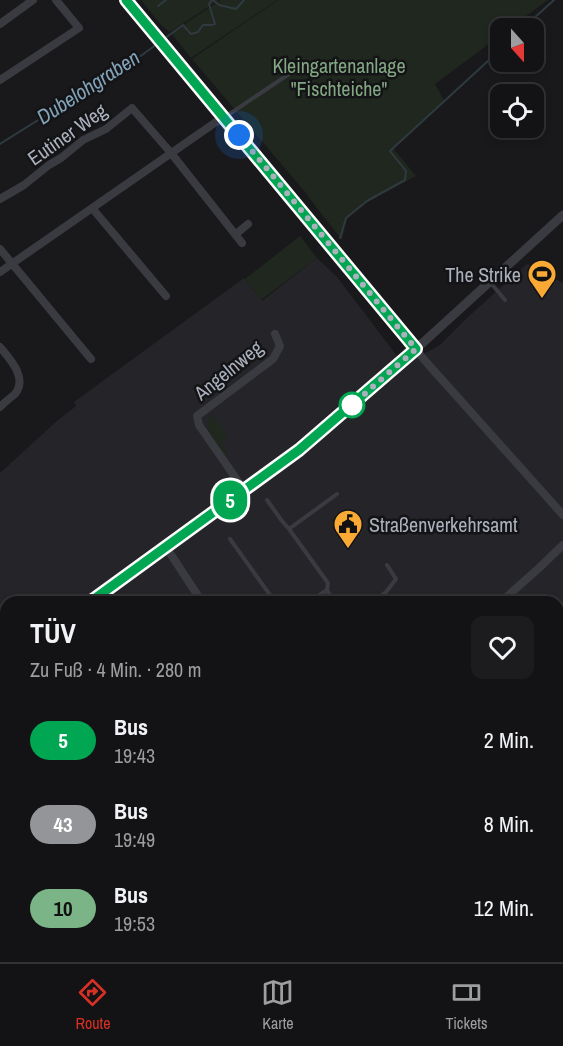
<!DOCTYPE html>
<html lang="de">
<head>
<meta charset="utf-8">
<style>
  :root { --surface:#131315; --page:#1c1c1e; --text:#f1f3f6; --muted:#9d9ea0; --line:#323234; --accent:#d93025 }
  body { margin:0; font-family:"Archivo Narrow",sans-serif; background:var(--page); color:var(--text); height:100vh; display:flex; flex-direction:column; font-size:22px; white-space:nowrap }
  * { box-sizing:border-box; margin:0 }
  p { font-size:20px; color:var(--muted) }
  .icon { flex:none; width:33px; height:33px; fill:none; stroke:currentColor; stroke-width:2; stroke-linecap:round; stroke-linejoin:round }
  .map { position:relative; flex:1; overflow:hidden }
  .drawer { position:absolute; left:0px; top:596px; width:564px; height:368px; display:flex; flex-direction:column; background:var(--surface); border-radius:18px 18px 0 0; box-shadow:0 3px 9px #0003,0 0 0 2px var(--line) }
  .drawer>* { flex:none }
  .badge { padding:0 12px; border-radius:20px; font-size:21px; line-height:39px }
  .needle { width:39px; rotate:159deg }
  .fabs { position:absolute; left:490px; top:18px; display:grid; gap:12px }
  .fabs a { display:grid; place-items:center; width:54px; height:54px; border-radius:12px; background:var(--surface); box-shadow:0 3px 9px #0003,0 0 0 2px var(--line); font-size:30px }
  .you { position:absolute; width:30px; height:30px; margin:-15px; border:4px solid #fff; border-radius:50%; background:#1a73e8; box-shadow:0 0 0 9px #1a73e833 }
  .map>.badge { position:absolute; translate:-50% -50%; box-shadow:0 0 0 3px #fff }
  .round { display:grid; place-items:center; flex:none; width:63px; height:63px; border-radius:12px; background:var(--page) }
  .headline { display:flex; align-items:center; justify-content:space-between; height:102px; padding:0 30px }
  h1 { font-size:28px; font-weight:800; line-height:45px }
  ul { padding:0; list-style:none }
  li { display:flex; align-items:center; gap:18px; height:84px; padding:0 30px }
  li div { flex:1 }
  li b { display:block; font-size:22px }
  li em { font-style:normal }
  li .badge { min-width:66px; font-weight:700; text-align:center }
  .menu { display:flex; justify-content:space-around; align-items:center; height:84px; border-top:2px solid var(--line); background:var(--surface); font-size:16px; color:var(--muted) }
  .menu a { display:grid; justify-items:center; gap:3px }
  .menu .current { color:var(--accent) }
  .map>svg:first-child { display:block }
  .built { fill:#252529 }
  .green { fill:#1f271f }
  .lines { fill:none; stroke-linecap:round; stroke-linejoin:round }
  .stream { stroke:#2e3a40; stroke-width:2 }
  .river { stroke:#2e3a40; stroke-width:15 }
  .service { stroke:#3a3b41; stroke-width:4 }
  .minor { stroke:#3a3b41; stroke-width:8 }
  .tertiary { stroke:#3a3b41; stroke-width:9 }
  .line-casing { stroke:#fff; stroke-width:14 }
  .line { stroke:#00a651; stroke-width:9 }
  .walk { stroke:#abb1bc; stroke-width:6; stroke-dasharray:0 10.8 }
  .stop-dot { fill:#fff; stroke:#00a651; stroke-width:3 }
  .labels { text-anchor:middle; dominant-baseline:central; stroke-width:5; stroke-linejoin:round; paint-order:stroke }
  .park-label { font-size:20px; fill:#82a782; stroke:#141417 }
  .street-label { font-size:20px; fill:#abb1bc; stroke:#141417 }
  .poi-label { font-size:20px; fill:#abb1bc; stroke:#141417; text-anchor:end }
  .water-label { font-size:21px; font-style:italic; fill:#81a2b7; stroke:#141417 }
</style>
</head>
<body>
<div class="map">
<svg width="563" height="962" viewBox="0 0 563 962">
  <rect width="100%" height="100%" fill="#19191c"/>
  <path class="built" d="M317,258L337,277L404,365L440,345L468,317L527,264L563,283V678L558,684V602H6V957H284L290,962H0V473L58,420L76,406L74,402L244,278L262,301Z"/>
  <path class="green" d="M141,0H219L170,32L161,25Z
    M221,0H277L191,58L171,33Z
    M278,0H548L510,28H501V35L435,84L445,102L393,148L416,176L367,202L347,219L342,240L306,194L307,193H306L192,59Z
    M300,236L317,258L261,300L245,279Z
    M211,413L228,436L220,443L227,452L226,453L228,456L226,457C215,441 202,433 211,413Z
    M563,791V932L558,936V798Z
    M426,957H525L517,962H421Z"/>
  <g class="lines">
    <path class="stream" d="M213,0L219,5L236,9L244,0
      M158,6L166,0
      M523,28L554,0
      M0,144L142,55L183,25L191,34L198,32L203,25H212L215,24L209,4L212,0
      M340,238L346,218L367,201L405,180L406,171L390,151L501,49
      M558,947L563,943
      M541,962L547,957"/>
    <path class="river" d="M558,769L563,765
      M384,957L386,962"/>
    <path class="service" d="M225,117L292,72
      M490,282L505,300
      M267,500L282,521L289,529
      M230,539L275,602
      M309,602L327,590
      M334,602L327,590L328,583L289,529L337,494
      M373,602L386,592L396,579L387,565
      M79,957L84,962
      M106,957L110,962
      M219,957L224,962
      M285,957L291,962
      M182,962L187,957
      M332,962L336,957"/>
    <path class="minor" d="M126,0L427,363L563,515
      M0,24L33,0
      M0,80L79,28L56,0
      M0,199L24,185L49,165L61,158L83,140L106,129L132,108L171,153L242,243
      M92,208L166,296
      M236,234L248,224
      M0,249L91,359
      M0,272L216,122L225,118
      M0,347C10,359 28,378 15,394C10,398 5,402 0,407
      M244,490L199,425L197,416L273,359L280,346L275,334
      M166,547L202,602
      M501,602L539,568L563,545
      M0,792L6,801"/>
    <path class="tertiary" d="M90,602L299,450L416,349L563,215
      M0,666L6,661"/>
  </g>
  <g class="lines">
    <g class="line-casing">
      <path id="line" d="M90,602L299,450L416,349L126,0"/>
    </g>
    <use href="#line" class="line"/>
    <path class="walk" d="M239,135L416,349L352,405"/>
  </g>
  <defs>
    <g id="stadium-pin" transform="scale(1.5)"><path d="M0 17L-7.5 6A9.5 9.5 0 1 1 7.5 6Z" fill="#f9a934" stroke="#141417"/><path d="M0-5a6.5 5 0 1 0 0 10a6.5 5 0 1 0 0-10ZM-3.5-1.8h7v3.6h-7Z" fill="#111"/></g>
    <g id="civic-pin" transform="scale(1.5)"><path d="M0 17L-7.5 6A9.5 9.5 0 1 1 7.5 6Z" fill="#f9a934" stroke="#141417"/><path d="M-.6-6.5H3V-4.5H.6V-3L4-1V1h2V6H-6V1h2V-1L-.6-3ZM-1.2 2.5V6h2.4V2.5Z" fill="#111"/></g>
  </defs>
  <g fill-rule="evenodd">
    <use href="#stadium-pin" x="542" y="274"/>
    <use href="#civic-pin" x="348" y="524"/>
  </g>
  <circle class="stop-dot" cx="352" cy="405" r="12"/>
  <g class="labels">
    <g class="park-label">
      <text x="339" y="65">Kleingartenanlage<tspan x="339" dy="23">"Fischteiche"</tspan></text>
    </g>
    <g class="street-label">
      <text transform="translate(67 134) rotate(-35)">Eutiner Weg</text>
      <text transform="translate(228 370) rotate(-39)">Angelnweg</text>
    </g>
    <g class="poi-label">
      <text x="521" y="274">The Strike</text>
      <text x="369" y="524" text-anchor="start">Straßenverkehrsamt</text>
    </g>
    <g class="water-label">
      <text transform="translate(88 87) rotate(-33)">Dubelohgraben</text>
    </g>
  </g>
</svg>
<div class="fabs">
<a><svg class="needle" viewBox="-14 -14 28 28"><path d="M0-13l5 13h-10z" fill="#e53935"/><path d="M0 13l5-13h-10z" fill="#9d9ea0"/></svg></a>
<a><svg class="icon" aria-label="locate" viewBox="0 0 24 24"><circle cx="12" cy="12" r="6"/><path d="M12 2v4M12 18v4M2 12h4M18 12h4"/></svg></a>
</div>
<div class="you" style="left:239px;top:135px"></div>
<b class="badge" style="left:230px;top:500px;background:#00a651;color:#fff">5</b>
<section class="drawer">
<div class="headline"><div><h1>TÜV</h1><p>Zu Fuß · 4 Min. · 280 m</p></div><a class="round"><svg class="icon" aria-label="heart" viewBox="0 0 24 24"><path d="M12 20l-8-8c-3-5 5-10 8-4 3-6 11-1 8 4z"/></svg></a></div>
<ul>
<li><span class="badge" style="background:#00a651;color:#fff">5</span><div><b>Bus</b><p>19:43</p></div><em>2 Min.</em></li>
<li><span class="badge" style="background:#949599;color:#fff">43</span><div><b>Bus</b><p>19:49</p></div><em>8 Min.</em></li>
<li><span class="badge" style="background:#7bb587;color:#111">10</span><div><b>Bus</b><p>19:53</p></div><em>12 Min.</em></li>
</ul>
</section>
</div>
<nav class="menu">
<a class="current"><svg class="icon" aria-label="directions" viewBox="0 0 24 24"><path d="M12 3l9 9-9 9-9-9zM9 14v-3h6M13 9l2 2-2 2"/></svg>Route</a>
<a><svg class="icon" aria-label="map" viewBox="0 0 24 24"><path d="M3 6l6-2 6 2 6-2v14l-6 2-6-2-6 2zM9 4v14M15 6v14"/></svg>Karte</a>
<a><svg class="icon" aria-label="tickets" viewBox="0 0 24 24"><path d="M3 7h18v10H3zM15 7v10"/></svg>Tickets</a>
</nav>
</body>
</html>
